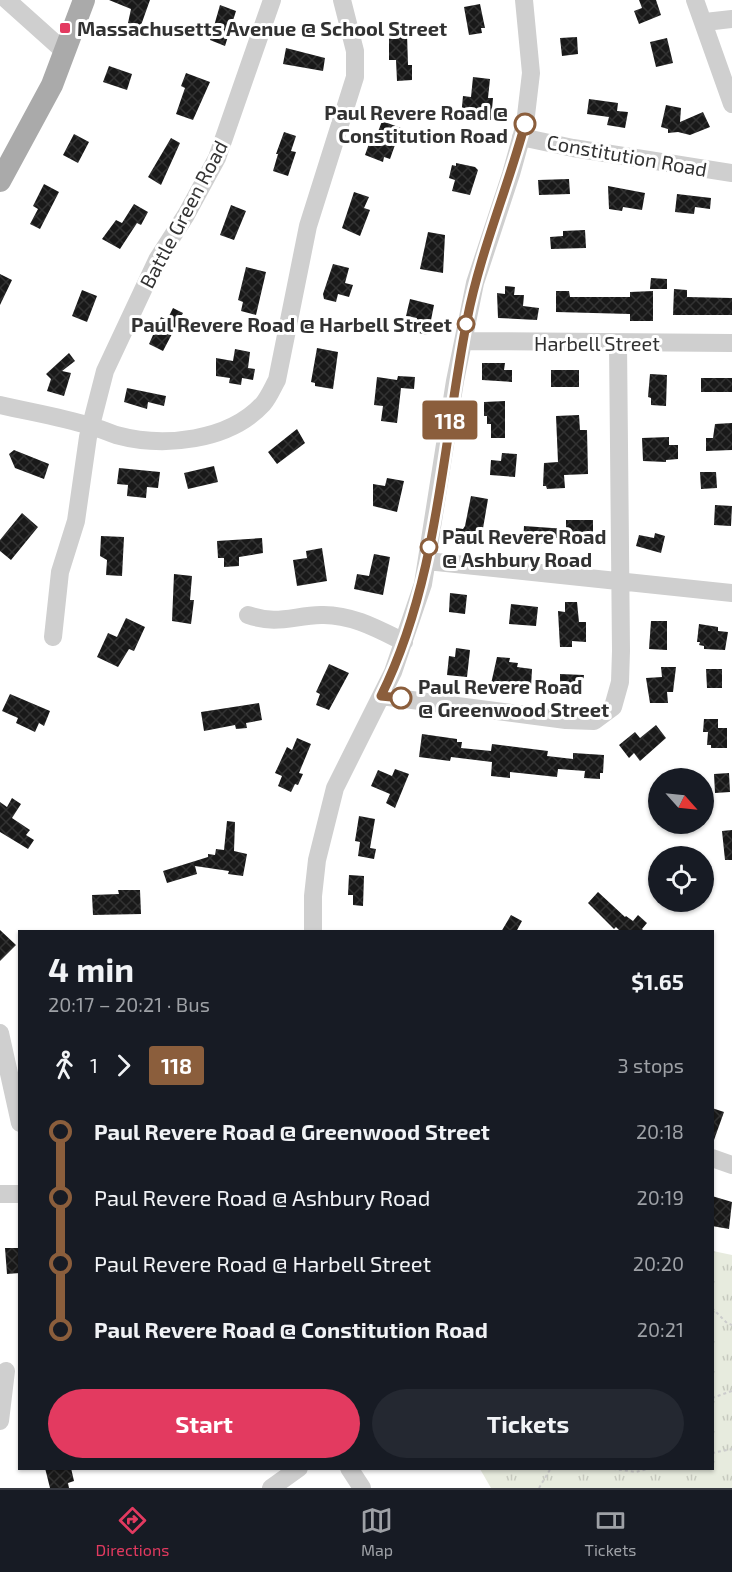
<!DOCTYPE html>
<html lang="en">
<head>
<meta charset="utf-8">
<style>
  :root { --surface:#171b24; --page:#242831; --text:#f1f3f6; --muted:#9ea1a6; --line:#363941; --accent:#e33a60 }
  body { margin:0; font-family:"Exo 2",sans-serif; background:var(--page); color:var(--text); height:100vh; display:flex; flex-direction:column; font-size:22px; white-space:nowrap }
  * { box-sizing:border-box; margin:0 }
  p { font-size:20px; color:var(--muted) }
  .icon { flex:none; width:33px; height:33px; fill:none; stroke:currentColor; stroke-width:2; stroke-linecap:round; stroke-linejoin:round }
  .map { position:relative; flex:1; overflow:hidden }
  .drawer { position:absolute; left:18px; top:930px; width:696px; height:540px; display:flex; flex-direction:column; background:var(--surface); border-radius:0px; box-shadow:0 2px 4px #0004 }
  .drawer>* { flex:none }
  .badge { padding:0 12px; border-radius:4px; font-size:21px; line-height:39px }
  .needle { width:39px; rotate:117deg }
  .fabs { position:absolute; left:648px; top:768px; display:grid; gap:12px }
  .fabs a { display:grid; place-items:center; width:66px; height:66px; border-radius:50%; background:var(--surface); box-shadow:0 2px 4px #0004; font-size:30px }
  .map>.badge { position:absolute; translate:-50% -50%; box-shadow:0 0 0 3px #fff }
  .legs { display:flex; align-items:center; gap:9px; height:66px; padding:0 30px; font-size:20px }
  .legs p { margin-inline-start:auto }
  .overview { display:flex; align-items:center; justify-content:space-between; height:102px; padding:0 30px }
  h1 { font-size:33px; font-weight:700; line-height:45px }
  .button { display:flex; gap:12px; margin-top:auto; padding:12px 30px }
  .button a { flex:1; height:69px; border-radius:36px; background:var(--accent); color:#fff; font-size:24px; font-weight:700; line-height:69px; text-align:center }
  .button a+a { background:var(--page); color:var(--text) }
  ul { padding:0 30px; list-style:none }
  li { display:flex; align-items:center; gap:21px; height:66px; font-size:22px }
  li i { display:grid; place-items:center; width:9px; height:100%; margin:0 8px; background:currentColor }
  li i::after { content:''; width:15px; height:15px; margin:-8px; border:4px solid; border-radius:50%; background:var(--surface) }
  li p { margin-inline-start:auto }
  li:first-child i { background:linear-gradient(#0000 50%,currentColor 0) }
  li:last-child i { background:linear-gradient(currentColor 50%,#0000 0) }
  .tab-bar { display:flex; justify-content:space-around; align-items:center; height:84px; border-top:2px solid var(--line); background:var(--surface); font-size:16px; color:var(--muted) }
  .tab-bar a { display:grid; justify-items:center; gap:3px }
  .tab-bar .current { color:var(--accent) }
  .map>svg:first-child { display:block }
  .park { fill:url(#park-tufts) }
  .building { fill:url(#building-cross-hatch) }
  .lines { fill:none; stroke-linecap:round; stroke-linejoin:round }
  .path { stroke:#ccc; stroke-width:2; stroke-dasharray:3 3; stroke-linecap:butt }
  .minor { stroke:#cfcfcf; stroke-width:18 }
  .major { stroke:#aaa; stroke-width:22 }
  .line-1-casing { stroke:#fff; stroke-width:14 }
  .line-1 { stroke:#8b5e3c; stroke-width:9 }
  .poi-dot { fill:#e33a60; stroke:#fff; stroke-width:2 }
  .stop-1-dot { fill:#fff; stroke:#8b5e3c; stroke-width:3 }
  .labels { text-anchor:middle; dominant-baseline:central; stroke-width:6; stroke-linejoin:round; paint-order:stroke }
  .poi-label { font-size:20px; font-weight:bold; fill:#323232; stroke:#fff; text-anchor:start }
  .stop-label { font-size:20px; font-weight:bold; fill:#323232; stroke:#fff; text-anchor:end }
  .street-label { font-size:20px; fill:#323232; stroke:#fff }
</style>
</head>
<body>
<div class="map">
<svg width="732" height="1488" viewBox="0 0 732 1488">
  <defs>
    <pattern id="park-tufts" width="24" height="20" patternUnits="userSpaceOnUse" patternTransform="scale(1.5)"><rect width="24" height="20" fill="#e7ebde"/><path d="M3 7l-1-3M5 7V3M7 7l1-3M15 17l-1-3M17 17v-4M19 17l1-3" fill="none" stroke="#c7cabf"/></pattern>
    <pattern id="building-cross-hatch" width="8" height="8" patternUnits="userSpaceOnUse" patternTransform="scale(1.5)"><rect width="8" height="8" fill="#191919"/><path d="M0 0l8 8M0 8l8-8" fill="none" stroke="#323232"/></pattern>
  </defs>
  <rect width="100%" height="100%" fill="#fff"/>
  <path class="park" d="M713,1251L732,1255V1488H491L480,1469L712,1468Z"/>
  <path class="building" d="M109,0H150L140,28L128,23L131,9Z
    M639,0H656L661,15L639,24L634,11L642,8Z
    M480,4L485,28H481L482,33L469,35L464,7Z
    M220,5L236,11L225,46L210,40Z
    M407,34L408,65H412V80L397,81L396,60H389V35Z
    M577,37L578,54L562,56L560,38Z
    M667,38L673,63L656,67L650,42Z
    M286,48L325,58L323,71L283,64Z
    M109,66L132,74L127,90L103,82Z
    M186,73L210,82L193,120L176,114L185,88L181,86Z
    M473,77L490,79L488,98H493L491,120L461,117L463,96L471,97Z
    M589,99L618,103L617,111L628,112L625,128L607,125L609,117L587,114Z
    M666,105L681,108L680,122L703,112L710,127L690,135L678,132L668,133V129L661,127Z
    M382,121L401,128L390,159L384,157L383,162L365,155L371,138L375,140Z
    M284,132L296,136L291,151L296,152L288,176L273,171L278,154H276Z
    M74,134L89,142L78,163L63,155Z
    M171,138L180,143L161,185L148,177Z
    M456,163L475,167L478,170L470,195L452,191L455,180L449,178L452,165L456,166Z
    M569,179L570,194L539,195L538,180Z
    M44,184L59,192L40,229L30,224L38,209L33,206Z
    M608,186L645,193L642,210L623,207L622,211L609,209Z
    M354,192L369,197L364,208L370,210L360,236L342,228Z
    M677,194L711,198L710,209L695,207L694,214L675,212Z
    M134,204L148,212L141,225L137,223L120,249L102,239L116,220L122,223Z
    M231,205L246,211L234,240L220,235Z
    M585,230L586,248L551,249L550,237L563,236V231Z
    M428,232L445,235L443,273L420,269Z
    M333,264L349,268L345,283L353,285L349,297L338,294L336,302L324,299L323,294Z
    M246,267L266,272L256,315L241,311L243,302L238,300Z
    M0,274L12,280L0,305Z
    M651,278L667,279V289H650Z
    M505,286L515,287L514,295H524L523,306L539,308L537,320L498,318L497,293L505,294Z
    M674,289L687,290V297L732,298V315H673Z
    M82,290L97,296L87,322L72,316Z
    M556,291H569L570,297H630V292L653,291V321H630V314L556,312Z
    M410,299L434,305L428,335L414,332L417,318L406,316Z
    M173,308L183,313L163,351L149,344L161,317L167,320Z
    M317,348L338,352L333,389L315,386V383L311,382Z
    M235,349L250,352L248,368L255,369L253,380L242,378L241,385L229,383L230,378L216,376V358L233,361Z
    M69,353L75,361L62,371L71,373L64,396L47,391L51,379L46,374Z
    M482,363H505L504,370H512V382L482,380Z
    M551,370H579V387H551Z
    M650,374L667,375L666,406L651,405V398L648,397Z
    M398,376L415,377L414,389L401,388L397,423L381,421L383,406L374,405L377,377L397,380Z
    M701,378H732V392H701Z
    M127,388L166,396L164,406L148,402L147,409L124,402Z
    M505,401V438H491V424H487V416H484V402Z
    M579,415L580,430H587L588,474L564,475L565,488L547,489L546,486H543L544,463L558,462L556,416Z
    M732,423V450L706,451V438H713L715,424Z
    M297,429L305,443L277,464L268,452Z
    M669,437V445H678V459L666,460V462L643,461L642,438Z
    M14,450L49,464L44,479L15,468L9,454Z
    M502,453L517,454L515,477L490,475L491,460L501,461Z
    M214,466L218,482L188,489L184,473Z
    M119,468L160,472L158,488L147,487L146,498L127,496L128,485L117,484Z
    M700,472H716L717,488L701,489Z
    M387,478L404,481L397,512L373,506V484L385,486Z
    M471,496L488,499L480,546L454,543L456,528L463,529L465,526Z
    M715,505L732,506L731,526L714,525Z
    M22,513L38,527L11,560L0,551V540Z
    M566,520H593V538H545V544L523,543L524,526L566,529Z
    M655,533L665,536L661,553L636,546L639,535L654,538Z
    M101,536L124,537L122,576L106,575L107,560L100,556Z
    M262,538L263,553L239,557V566L224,567V558H218L217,541Z
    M322,548L327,581L297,586L293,560L307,558L306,551Z
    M374,554L390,557L383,595L354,589L357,574L369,576Z
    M174,574L192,576L190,600H194L191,624L172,621Z
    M450,593L467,595L465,614L449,612Z
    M565,602H577L579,622H586V642L572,641V647H560L558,611L565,612Z
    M511,604L538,607L536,626L509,624Z
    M126,618L145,627L134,651L129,649L118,667L97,657L108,633L117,637Z
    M651,621H667V650L649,649Z
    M699,624L718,627V631L728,632L725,650L704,649V646L699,645L700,642H697Z
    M456,648L470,650L467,677L447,675L449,656L455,657Z
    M497,657L510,658L509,662L518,663L517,667L532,669L531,687L491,684Z
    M329,664L349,673L329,710L316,705L320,694L316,692Z
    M661,667H676L673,692H667L668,703H650L646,678L662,677Z
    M706,669H722V688H707Z
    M560,674L584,675L583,690L560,689Z
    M10,694L50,711L44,726L39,723L35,732L16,723L18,718L2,711Z
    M259,703L262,720L246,723L247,728L236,729L235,725L204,731L201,712Z
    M704,719H718V728H727V748H711V745H707L708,732H703Z
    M656,725L666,738L640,761L634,753L629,758L619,745L635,732L640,738Z
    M422,734L457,739V742H462L461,748L491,751L492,744L548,751L547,756L573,759V753L604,755L603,773H600V779L584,778L585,771L558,769L557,777L510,772V778L491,776L492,762L451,757L450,761L419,757Z
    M297,738L311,744L299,773L303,774L298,785L295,784L291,792L278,786L282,776L275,773L287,747L292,750Z
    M395,769L409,774L395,808L386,803L390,794L371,786L378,770L392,776Z
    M729,773L730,792L715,793L714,774Z
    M12,798L21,804L12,818L30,830L26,835L34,840L28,849L0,832V802L7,807Z
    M359,816L375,819L370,848L376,849L374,859L358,856L360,842L355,841Z
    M227,821L235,822L234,851L247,854L243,876L228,874L229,871L195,866L197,874L167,883L163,871L208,857V854L215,855L216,849L224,850Z
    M732,830V860H725L722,831Z
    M349,875L364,876L363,906L353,905V895H348Z
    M118,890H140L141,914L93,915L92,895L119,894Z
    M598,892L625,917L626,916L633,921L638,915L647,923L642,929L645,932H621L616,927L614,929L588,903Z
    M511,915L522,921L516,932H501Z
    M0,930L16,945L0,961Z
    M712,1108L724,1112L714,1140H712Z
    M712,1196L732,1202L729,1229L712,1226Z
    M5,1248H20V1273L7,1274Z
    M45,1468H71L74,1481L68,1483L69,1488H50Z"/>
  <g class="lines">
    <path class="path" d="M712,1308L727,1323L732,1325
      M712,1398L732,1391
      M712,1453L732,1449
      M607,1468L636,1472L651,1468
      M539,1488L551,1468"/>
    <path class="minor" d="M7,0L65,52
      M695,0L732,104
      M705,22L732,19
      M521,137L573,148L732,173
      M463,341L732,343
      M0,405C30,412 61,417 90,426C99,428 107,432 116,435C164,448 229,441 263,404C269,397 273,387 277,380L308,226L355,77V51L342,0
      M427,561L732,593
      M248,615C277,625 292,616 321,615C351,614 378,629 404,642
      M53,637L60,572L76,521L88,437L105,371L157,260L186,215L217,158L272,0
      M381,696L566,720L594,721L613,707L620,682L621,651L618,343
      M313,932V896L317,860L335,788L393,672L423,584L455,381L475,283L511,174L525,124L531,73L524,0
      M0,1033L20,1123
      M712,1158L732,1165
      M0,1194H20
      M0,1421L6,1371
      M349,1468L362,1488
      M271,1488L299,1468"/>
    <path class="major" d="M0,181L52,85L84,0"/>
  </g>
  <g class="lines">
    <g class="line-1-casing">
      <path id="line-1" d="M401,698L381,696C439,579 442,446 467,320C480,253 507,190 525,124"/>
    </g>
    <use href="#line-1" class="line-1"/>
  </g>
  <rect class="poi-dot" x="59" y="22" width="12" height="12" rx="3"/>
  <g class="stop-1-dot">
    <circle cx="525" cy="124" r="10"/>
    <circle cx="466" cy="324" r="8"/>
    <circle cx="429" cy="547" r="8"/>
    <circle cx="401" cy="698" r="10"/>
  </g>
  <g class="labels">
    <g class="poi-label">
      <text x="77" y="28">Massachusetts Avenue @ School Street</text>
    </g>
    <g class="stop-label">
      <text x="508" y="112">Paul Revere Road @<tspan x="508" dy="23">Constitution Road</tspan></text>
      <text x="452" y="324">Paul Revere Road @ Harbell Street</text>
      <text x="442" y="536" text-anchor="start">Paul Revere Road<tspan x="442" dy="23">@ Ashbury Road</tspan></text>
      <text x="418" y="686" text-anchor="start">Paul Revere Road<tspan x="418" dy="23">@ Greenwood Street</tspan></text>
    </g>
    <g class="street-label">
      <text transform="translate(627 155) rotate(10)">Constitution Road</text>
      <text transform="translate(183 214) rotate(-62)">Battle Green Road</text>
      <text x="597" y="343">Harbell Street</text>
    </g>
  </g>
</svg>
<div class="fabs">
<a><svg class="needle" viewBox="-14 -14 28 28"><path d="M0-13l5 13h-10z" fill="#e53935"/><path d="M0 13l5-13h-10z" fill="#9ea1a6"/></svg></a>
<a><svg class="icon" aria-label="locate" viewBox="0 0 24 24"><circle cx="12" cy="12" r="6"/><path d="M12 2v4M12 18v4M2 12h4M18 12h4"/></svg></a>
</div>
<b class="badge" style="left:450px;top:420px;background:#8b5e3c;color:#fff">118</b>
<section class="drawer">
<div class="overview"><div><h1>4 min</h1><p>20:17 – 20:21 · Bus</p></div><b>$1.65</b></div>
<div class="legs"><svg class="icon" aria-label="walk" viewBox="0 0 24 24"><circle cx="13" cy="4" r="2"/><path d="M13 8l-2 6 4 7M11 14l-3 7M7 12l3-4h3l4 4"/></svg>1<svg class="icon" aria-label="forward" viewBox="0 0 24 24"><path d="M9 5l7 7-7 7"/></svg><b class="badge" style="background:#8b5e3c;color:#fff">118</b><p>3 stops</p></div>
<ul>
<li><i style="color:#8b5e3c"></i><b>Paul Revere Road @ Greenwood Street</b><p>20:18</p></li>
<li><i style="color:#8b5e3c"></i><span>Paul Revere Road @ Ashbury Road</span><p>20:19</p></li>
<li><i style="color:#8b5e3c"></i><span>Paul Revere Road @ Harbell Street</span><p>20:20</p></li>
<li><i style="color:#8b5e3c"></i><b>Paul Revere Road @ Constitution Road</b><p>20:21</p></li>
</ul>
<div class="button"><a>Start</a><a>Tickets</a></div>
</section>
</div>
<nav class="tab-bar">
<a class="current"><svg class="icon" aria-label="directions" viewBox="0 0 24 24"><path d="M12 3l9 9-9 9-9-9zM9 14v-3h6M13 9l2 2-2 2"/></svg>Directions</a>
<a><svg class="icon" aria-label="map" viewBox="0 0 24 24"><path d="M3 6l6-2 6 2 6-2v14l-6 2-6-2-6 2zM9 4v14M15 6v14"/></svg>Map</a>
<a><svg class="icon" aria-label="tickets" viewBox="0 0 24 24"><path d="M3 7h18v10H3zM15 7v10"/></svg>Tickets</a>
</nav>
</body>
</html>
